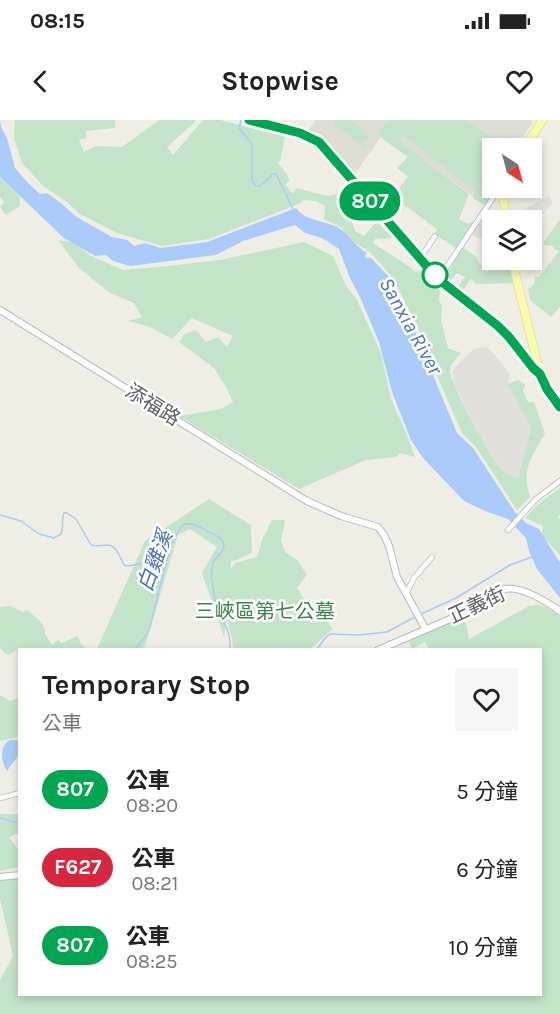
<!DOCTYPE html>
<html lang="zh-TW">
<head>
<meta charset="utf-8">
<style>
  :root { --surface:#fff; --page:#f6f6f6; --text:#222; --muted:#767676 }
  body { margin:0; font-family:Karla,"Noto Sans TC",sans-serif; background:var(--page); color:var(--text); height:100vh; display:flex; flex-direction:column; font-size:22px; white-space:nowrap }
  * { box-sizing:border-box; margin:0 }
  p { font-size:20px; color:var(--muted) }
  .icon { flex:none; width:33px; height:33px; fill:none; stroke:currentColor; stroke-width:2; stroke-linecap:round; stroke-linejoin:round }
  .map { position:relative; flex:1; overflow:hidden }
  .side { position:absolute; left:18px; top:528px; width:524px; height:348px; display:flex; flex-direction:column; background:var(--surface); border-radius:0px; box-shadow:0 3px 9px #0003 }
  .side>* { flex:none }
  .badge { padding:0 12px; border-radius:20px; font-size:21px; line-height:39px }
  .needle { width:39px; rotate:144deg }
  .buttons { position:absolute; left:482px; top:18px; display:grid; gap:12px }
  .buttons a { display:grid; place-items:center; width:60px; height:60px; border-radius:0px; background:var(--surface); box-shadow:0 3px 9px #0003; font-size:30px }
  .map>.badge { position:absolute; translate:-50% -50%; box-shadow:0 0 0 3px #fff }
  .round { display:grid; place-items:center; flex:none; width:63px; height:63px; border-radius:0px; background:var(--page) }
  .headline { display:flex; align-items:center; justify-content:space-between; height:102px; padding:0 24px }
  h1 { font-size:28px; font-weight:700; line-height:45px }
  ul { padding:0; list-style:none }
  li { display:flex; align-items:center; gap:18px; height:78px; padding:0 24px }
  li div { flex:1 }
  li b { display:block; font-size:22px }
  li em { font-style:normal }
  li .badge { min-width:66px; font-weight:700; text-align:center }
  .status { display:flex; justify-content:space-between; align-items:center; height:42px; padding:0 30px; background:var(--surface); direction:ltr }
  .status svg { height:16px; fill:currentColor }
  header { display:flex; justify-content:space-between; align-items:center; height:78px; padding:0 24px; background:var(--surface); font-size:27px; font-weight:700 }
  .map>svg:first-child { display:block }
  .industrial { fill:#e0dfd9 }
  .education { fill:#deddd4 }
  .green { fill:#c4e4c9 }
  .water { fill:#aacbf9 }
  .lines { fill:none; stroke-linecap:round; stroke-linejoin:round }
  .stream { stroke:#aacbf9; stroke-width:1.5 }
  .minor-casing { stroke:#babbc0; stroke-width:6 }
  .tertiary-casing { stroke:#babbc0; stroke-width:8 }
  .primary-casing { stroke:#e8d865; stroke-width:9 }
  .minor { stroke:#fff; stroke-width:4.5 }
  .tertiary { stroke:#fff; stroke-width:6 }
  .primary { stroke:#f9f9af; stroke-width:8 }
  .line-casing { stroke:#fff; stroke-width:14 }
  .line { stroke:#00a651; stroke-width:9 }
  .stop-dot { fill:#fff; stroke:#00a651; stroke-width:3 }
  .labels { text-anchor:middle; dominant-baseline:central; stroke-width:5; stroke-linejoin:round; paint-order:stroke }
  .street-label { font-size:20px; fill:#5d5f65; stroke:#fff }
  .park-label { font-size:20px; fill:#3c854b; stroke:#fff }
  .water-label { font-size:21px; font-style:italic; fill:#4e72bc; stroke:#fff }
</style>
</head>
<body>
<div class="status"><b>08:15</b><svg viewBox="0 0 49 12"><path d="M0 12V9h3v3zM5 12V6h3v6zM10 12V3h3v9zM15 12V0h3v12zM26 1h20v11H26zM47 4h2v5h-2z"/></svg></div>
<header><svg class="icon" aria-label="back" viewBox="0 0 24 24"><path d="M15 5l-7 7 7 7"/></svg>Stopwise<svg class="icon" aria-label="heart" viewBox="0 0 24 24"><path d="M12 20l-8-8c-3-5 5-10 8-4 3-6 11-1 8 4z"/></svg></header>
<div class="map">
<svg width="560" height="894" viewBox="0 0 560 894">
  <rect width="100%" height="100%" fill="#eeeee5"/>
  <path class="industrial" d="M549,76L553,83L531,108V100H524L521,91Z
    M487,100L492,112L479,119L471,114L476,106Z
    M486,227L490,229L510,254L508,264L531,307L518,359L503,352L479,314L455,266L452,251L461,241L474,229Z"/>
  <path class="education" d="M316,0H531L532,4L514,28H492L478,80L424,40L419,45L381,17L353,56L307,12Z"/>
  <path class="green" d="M15,0H115V8L86,11V18L79,20L84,32L96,26L122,27L159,0H195V2L167,27L173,35L203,0H221L285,17L280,41L278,43L288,56L289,62L285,64L290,71L294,73L296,68L327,76L341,73L340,80L349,92L355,111L364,116L377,101L392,118L375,119L373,123L410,147L415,152L423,150L432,161L437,162L440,172L439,180L442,186L441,200L448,228L461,233C457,238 451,243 450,249C449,263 491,337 502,350C506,354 513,356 518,359L531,308L508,264L518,260L525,264L523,271L528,282H534L545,313C537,328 524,345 527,363C527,368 529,373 530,377L517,390L476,327L462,313L441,265L420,212L393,158L370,132L354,122L342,108L324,99L325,86L316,81L303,80L301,83L209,119L162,126L117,113L80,94L68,83L43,66L22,43L14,18Z
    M334,0H351L365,11L368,17L363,23L367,27L365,29L336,6Z
    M388,0H467L506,28H492V68H498L486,86L473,78V76L475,71L402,15L398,20L469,74L459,99L468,104L476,100L457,129L436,115L437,109L392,76L408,57L397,48L408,37L380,17C378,10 384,5 388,0Z
    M0,57L20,77V86L6,95L0,87L4,82L0,77Z
    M560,99V187L551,197L530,180L528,169L534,164L535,157H539L559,131L554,129L553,126L544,125L543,123Z
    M58,120L74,123L91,136L123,150L168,146L220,140L304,122L333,136L346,166L357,180L381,233L391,279L407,315L415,337L399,333L397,337L366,340L299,369L179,296L221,289L233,282L226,267L214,248L179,222L185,214L196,210L206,222L218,217L227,227L233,216L192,198L172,219L150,207L128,201L142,197L134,183L110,173L79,148Z
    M462,127L474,135L486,152L496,148L510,146L515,163L477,164L471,159L460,174L456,169L465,157L457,153L448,163L440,158L450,149Z
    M560,368V395L558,397L560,400V435L542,416L543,406L525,398L537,385Z
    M209,379L251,405L252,433L231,442V449L235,443L257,437L262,420L272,400H285L281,420L285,432L298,441L307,455L297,468L314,495L325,499L333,509L310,529H233L232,519L227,498L224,517L202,453L217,427L190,409L178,415L144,529H97L145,421Z
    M537,485L546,487L560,496V894H0V860L13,836L0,779V761L19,758L20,874H540V530L429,529L425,522L412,529L408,520L462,497L467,507L469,519L529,486Z
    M10,486L23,492L28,490C35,498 46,503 45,514L52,525L58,520L62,523L77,516L81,524L87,529L20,530L19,536L16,530L9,535L6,534L0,528V487Z
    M0,575L11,581L19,577V617L0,621Z
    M0,694H20L19,713L9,717L19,730V747L0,751Z"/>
  <path class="water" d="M0,0L1,7L7,18L15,48L27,62L40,74L47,73L62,84L75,96L112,117L127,120L134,126L145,123L161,128L207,122L296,88C306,102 325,100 339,108C349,113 354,126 367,133L365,135L366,138H371L391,159L416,214L457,313L473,328L515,392L526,403L539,409L560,443V478L537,449L529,431L526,418L508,399L485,391L464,381L423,338L411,320L392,272L379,222L360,177L350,158L339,129L322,118L305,113L295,105L243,121L216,135L130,146L113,141L106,135L95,136L64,118L0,57Z
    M10,620H17C24,636 15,638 7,651C0,640 0,625 10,620Z"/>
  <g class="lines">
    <path class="stream" d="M241,0L239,8L252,24V61L256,66H260L273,54H276L294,91
      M0,395L21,401L39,414L54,418L61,414C64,407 61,400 64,393H67L76,399L91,425C97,427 100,425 107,425C117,425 120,438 124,445L128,446L145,443L165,445
      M419,495L456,478L510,445L532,437
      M134,530C139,524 145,519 148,512C157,492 167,411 186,404C193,402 201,408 207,411C213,414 223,417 224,426C224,432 217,436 214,441C211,447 211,453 212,459C213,469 215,481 218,491C220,498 226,504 228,511C230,517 230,524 230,530
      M316,530L326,517L330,514L359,515L387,512L415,497
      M0,698L14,702H20"/>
    <g class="minor-casing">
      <path id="minor" d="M418,136L425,131L435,116
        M437,158L446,148L499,69L503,71
        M508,410L536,379L560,361
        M406,474L414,458L432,437
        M0,678L20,673"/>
    </g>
    <g class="tertiary-casing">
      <path id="tertiary" d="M0,190L307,381L341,396L378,407L384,415L389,426L397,457L425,508
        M378,530L464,493L505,469C522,466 547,482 560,491
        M0,757L20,755"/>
    </g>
    <g class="primary-casing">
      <path id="primary" d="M249,0L300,13L319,22L437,158L498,206L509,217L533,248L540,254L545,255
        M524,28L543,0
        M505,68L503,78L507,100
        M512,140L540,254L547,269L560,287"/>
    </g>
    <use href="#minor" class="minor"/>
    <use href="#tertiary" class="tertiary"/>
    <use href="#primary" class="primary"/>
  </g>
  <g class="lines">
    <g class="line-casing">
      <path id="line" d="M249,0L300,13L319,22L437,158L498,206L509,217L533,248L540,254L547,269L560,287"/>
    </g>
    <use href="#line" class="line"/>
  </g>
  <circle class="stop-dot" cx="435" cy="155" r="12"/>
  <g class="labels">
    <g class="street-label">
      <text transform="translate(153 285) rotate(32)">添福路</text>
      <text transform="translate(477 485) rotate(-25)">正義街</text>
    </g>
    <g class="park-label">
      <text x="265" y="491">三峽區第七公墓</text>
    </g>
    <g class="water-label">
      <text transform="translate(411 206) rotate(61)">Sanxia River</text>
      <text transform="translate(155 441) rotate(-70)">白雞溪</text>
    </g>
  </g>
</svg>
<div class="buttons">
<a><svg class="needle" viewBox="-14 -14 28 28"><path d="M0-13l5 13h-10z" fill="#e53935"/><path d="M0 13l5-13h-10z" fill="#767676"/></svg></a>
<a><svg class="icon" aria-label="layers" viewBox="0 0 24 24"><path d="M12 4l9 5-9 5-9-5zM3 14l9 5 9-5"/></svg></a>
</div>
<b class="badge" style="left:370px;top:81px;background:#00a651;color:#fff">807</b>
<section class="side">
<div class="headline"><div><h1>Temporary Stop</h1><p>公車</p></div><a class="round"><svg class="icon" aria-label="heart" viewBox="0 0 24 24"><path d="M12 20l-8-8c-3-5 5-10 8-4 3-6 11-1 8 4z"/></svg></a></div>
<ul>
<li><span class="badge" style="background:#00a651;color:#fff">807</span><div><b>公車</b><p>08:20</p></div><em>5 分鐘</em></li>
<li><span class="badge" style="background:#d7263d;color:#fff">F627</span><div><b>公車</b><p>08:21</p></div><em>6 分鐘</em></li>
<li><span class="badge" style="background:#00a651;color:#fff">807</span><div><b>公車</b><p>08:25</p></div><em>10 分鐘</em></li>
</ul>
</section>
</div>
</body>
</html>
